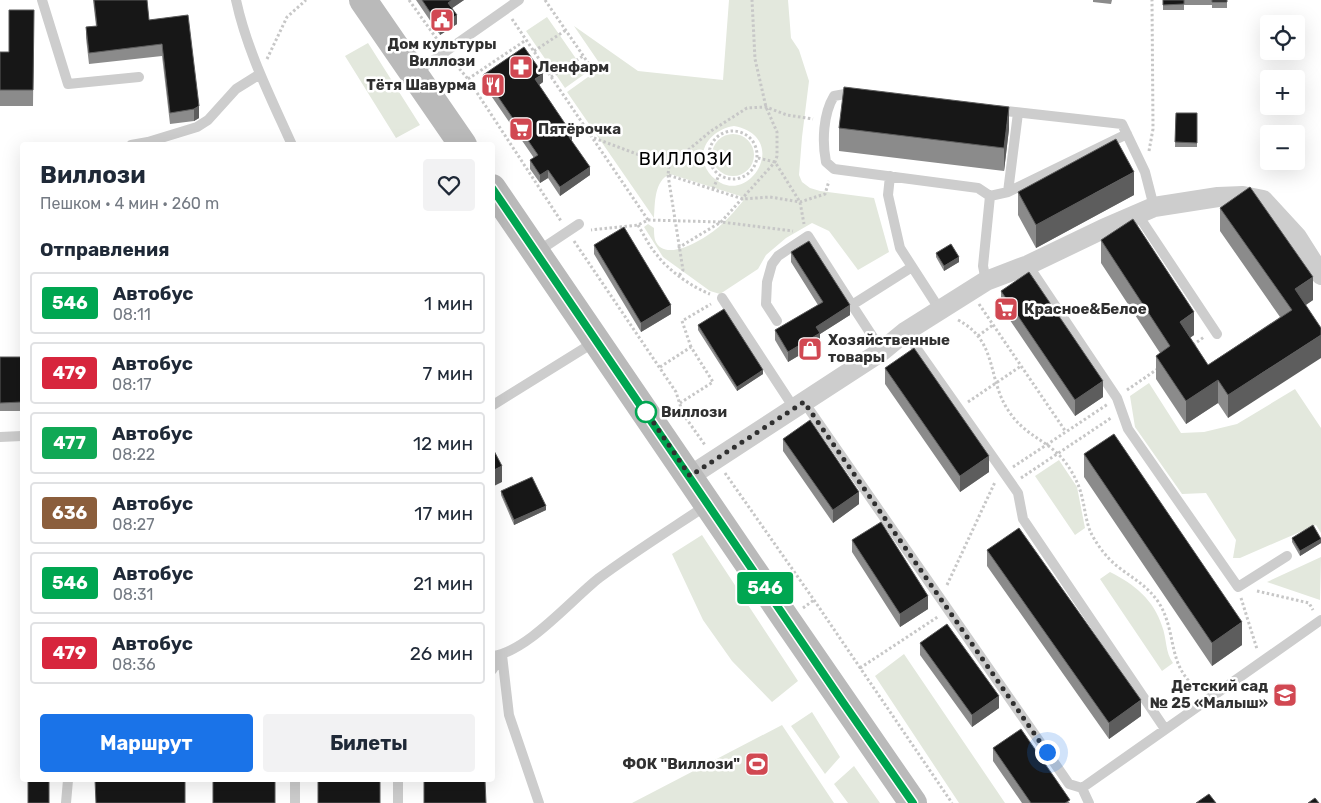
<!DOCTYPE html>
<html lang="ru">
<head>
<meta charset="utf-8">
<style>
  :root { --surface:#fff; --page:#f2f2f3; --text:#1f2937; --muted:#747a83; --line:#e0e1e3; --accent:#1a73e8 }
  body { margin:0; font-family:Rubik,sans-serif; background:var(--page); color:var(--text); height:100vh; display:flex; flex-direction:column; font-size:19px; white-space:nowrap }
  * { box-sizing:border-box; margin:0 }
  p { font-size:16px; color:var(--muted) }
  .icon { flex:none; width:28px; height:28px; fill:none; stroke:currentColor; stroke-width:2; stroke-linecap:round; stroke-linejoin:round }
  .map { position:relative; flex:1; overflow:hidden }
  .drawer { position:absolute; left:20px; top:142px; width:475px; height:640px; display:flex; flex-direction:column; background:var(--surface); border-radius:5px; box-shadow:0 5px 20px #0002 }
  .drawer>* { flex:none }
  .badge { padding:0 10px; border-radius:4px; font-size:18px; line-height:32px }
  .buttons { position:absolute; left:1260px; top:15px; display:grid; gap:10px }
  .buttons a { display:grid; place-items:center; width:45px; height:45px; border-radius:5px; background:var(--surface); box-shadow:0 5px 20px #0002; font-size:25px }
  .you { position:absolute; width:25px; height:25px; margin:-12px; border:4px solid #fff; border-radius:50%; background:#1a73e8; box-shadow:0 0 0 8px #1a73e833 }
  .map>.badge { position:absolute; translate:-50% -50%; box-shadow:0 0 0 2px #fff }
  h2 { padding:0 20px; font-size:19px; line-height:45px }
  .round { display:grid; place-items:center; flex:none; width:52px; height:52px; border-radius:5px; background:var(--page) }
  .summary { display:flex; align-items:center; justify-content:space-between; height:85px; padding:0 20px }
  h1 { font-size:24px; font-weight:700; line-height:38px }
  .cta { display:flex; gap:10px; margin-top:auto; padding:10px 20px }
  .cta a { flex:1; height:58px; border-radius:5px; background:var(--accent); color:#fff; font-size:20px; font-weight:700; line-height:58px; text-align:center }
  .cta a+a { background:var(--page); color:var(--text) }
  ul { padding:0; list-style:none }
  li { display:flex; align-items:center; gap:15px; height:62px; margin:0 10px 8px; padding:0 10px; border:2px solid var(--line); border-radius:5px }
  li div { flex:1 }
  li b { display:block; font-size:19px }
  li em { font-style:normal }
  li .badge { min-width:55px; font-weight:700; text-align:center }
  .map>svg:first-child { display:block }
  .green { fill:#e3e8dd; fill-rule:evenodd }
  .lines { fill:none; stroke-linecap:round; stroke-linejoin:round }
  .path { stroke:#c7c7c7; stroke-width:3; stroke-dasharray:2.5 2.5; stroke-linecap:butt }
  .lane { stroke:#cdcdcd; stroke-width:10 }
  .street { stroke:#cdcdcd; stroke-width:20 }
  .secondary { stroke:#bababa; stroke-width:28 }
  .wall { fill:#8b8b8b }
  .shaded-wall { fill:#5d5d5d }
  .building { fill:#171717; stroke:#5d5d5d }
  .line-casing { stroke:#fff; stroke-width:11 }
  .line { stroke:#00a651; stroke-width:8 }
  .walk { stroke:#303030; stroke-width:5; stroke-dasharray:0 9 }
  .stop-dot { fill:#fff; stroke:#00a651; stroke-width:2.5 }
  .labels { text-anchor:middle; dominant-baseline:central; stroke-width:5; stroke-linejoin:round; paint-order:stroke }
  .poi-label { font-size:15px; font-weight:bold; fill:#303030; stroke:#fff; text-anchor:start }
  .stop-label { font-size:15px; font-weight:bold; fill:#303030; stroke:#fff; text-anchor:start }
  .quarter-label { font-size:18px; letter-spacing:1px; fill:#000; stroke:#fff }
</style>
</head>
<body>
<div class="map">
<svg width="1321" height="803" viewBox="0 0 1321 803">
  <rect width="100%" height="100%" fill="#fff"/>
  <path class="green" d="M729,0H788L791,38L799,50L809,81L802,137L799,175L802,182L810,188L820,191L874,198L889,252L858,270L829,231L812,223L786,238L766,255L758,269L720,294L710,291L663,257L644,227L648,224L654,228C654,232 654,236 655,240C665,266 711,235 722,224C730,217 736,209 743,201L740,196L670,174C654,181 655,203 654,218L567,92L602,67L574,26L638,71L723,80ZM734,126C795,138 744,216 709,173C693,151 712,129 734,126Z
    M547,17L586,73L565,88L526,31Z
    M368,43L420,125L396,138L345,56Z
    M712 155a21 21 0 1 1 42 0a21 21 0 1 1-42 0Z
    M1149,383L1181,433L1204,432L1237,424L1295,389L1321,428V533L1316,525L1240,558H1233L1236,540L1206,493L1182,494L1135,427L1130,396Z
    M1059,460L1077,487L1085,528L1075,535L1035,476Z
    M702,535L798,681L772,702L732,661L703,620L672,554Z
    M1321,557L1320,600L1267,582Z
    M1110,572C1134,584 1154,600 1162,626C1167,639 1165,652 1173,663L1162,671L1100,579Z
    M904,654L1005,803H959L875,676Z
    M812,712L840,757L825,774L791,726Z
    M782,725L834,803H632Z
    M854,766L880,803H848L834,784Z"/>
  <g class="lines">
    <path class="path" d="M409,0L439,42
      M545,0L593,70
      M512,19L648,220L638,225L591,230
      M534,51L566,30
      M267,59L287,17L306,0
      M453,61L468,79L561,221
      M551,77L583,56
      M468,79L526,40
      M709 155a24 24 0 1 1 48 0a24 24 0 1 1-48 0Z
      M594,138L669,166L711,131L747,108L766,107L787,115L813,119
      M1149,151L1153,129L1152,0
      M758,158L775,162L800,202L804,224
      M669,166L668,175L743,199L770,197L800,202L825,194L829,181
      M668,175L683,270L679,276
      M713,189L719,175
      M648,220L721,222L793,231
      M638,225C644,235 649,246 657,255C669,271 692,287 710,294
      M574,241L676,392L683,414L705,445
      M678,248L721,222L775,162L777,156V132L766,107L755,59L752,0
      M979,304L1066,432
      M958,320C998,341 987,378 1008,410C1024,435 1043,438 1061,457C1070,467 1079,483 1082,497C1085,509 1086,522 1091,533C1097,545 1107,558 1117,566C1132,578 1148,586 1159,603C1178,634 1166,666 1199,690
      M978,336L993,325
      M1193,345L1204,337
      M691,347L682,321L711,304
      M660,367L691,347L713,382L680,403
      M1127,390L1159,368
      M968,402L1021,366
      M1013,467L1108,404
      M725,473L814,600L952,803
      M1021,478L1111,418
      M947,585L995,482
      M1257,591L1309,603L1313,610
      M1241,598L1257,649
      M803,608L814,600
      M860,668L939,616"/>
    <path class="lane" d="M42,0L68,84L139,77
      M236,0C247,51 271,98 292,145
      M415,73L519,0
      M856,95L845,94L834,96C823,114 822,142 826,162L834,169L978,188L990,196L983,266L986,281
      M997,110L1122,124L1145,172L1154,207
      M131,145L148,142L197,127L208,120L236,89L260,74
      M890,176L888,195L900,248L940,310
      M1008,192L1018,113
      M990,196L1008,192L1127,134
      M1138,215L1217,334
      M537,252L579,224
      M1028,265L1117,398L1128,429L1238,587L1287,556
      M722,298L794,408
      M777,321L766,304L767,282L772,264L778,256L808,236L852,305
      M905,332L1018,493L1023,519L1165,729
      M882,351L852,305L912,267
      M804,402L1069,784L1082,788L1321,620
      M493,405L596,341
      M0,437L22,436
      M502,655L509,715L539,803
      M492,656C526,653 572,599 599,578C634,552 671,529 707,505
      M492,670L502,655
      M1082,788L1089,803
      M66,803L68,780
      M295,803V780
      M398,803V780"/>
    <path class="street" d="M690,476L882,351L905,332L986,281L1028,265L1103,229L1154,207L1218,197L1243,196L1263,200L1297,237L1321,275"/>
    <path class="secondary" d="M363,0L463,145
      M492,188L786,619L913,803"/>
  </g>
  <path class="wall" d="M93,0H147L149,20L199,118L194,121L170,124L162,56L89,64L86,38V27L96,26Z
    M416,0H464L452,8L457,24L440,35Z
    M1093,0H1112L1111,4L1093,2Z
    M1163,0H1227V8H1212V5H1184V10H1163Z
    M34,10L33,106H0V52H9Z
    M483,75L543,82L539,85L572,142L590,175L560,196L548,178L540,183L530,169V160L534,158L483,84Z
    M1176,113H1197V147H1175Z
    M839,128L1009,129L1004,171L839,151Z
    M1018,192L1134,195L1036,248L1018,215Z
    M1220,208L1313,300L1306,305L1228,418L1218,403L1186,424L1156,379V356L1160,353L1101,263V240L1194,335L1190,338L1208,365L1280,317L1220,231Z
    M594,245L671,314L641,332L594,254Z
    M791,252L850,315L820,334V343L788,362L775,340V330L818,305L791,262Z
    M936,253L959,262L944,271L936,257Z
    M1001,291L1103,397L1075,416L1001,307Z
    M698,325L763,374L737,391L698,330Z
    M0,357H22V411H0Z
    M885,368L989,472L960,492L885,384Z
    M783,439L859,504L833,523L783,451Z
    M1084,454L1242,645L1212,666L1084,477Z
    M501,491L546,510L514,525L501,495Z
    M1292,538H1321V543L1300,556L1292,542Z
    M852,540L928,609L900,627L852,552Z
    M987,550L1141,716L1109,739L987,566Z
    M920,643L999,708L972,727L920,655Z
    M993,748L1070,803H1022L993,761Z"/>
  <path class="shaded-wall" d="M452,0H464L448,11V3Z
    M457,15V24L440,35V27Z
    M543,74V82L535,88V79Z
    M199,106V118L194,121V109Z
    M1009,107V129L1004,171V148Z
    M572,134V143L569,137Z
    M590,167V175L560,196V187Z
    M548,170V178L540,183V175Z
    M1134,172V195L1036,248V225Z
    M959,257V262L944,271V266Z
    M1313,277V300L1295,312V289Z
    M671,305V314L641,332V323Z
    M850,305V315L820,334V343L788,362V352L816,327Z
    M1194,312V335L1180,344V322Z
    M1321,335V358L1228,418V395Z
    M763,370V374L737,391V387Z
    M1218,380V403L1186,424V401Z
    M1103,381V397L1075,416V400Z
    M989,456V472L960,492V476Z
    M502,466V482L492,487V471Z
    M859,492V504L833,523V510Z
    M546,506V510L514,525V520Z
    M1321,539V543L1300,556V551Z
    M928,596V609L900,627V614Z
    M1242,622V645L1212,666V643Z
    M999,696V708L972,727V715Z
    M1141,700V716L1109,739V723Z"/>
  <path class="building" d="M94,0H147L149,20L188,15L199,106L194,109L170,113L162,44L89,53L86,27L97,26Z
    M422,0H452L448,3L457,15L440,27Z
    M1163,0H1184V4L1163,5Z
    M1212,0H1227V2H1212Z
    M9,10H34L33,90H0V52H9Z
    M524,47L543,74L535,79L572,134L569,137L590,167L560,187L548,170L540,175L530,160L538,155L483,75Z
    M844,87L1009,107L1004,148L839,128Z
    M1176,113H1197V143L1175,142Z
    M1116,139L1134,172L1036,225L1018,192Z
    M1250,187L1313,277L1295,289L1321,328V335L1228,395L1218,380L1186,401L1156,356L1170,346L1101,240L1133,219L1194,312L1180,322L1208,365L1292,310L1220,208Z
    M624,227L671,305L641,323L594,245Z
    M809,241L850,305L816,327L820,333L788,352L775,330L823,302L791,252Z
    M951,244L959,257L944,266L936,253Z
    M1029,272L1103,381L1075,400L1001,291Z
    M724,309L763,370L737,387L698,325Z
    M914,348L989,456L960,476L885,368Z
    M0,357H22V402L0,403Z
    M810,420L859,492L833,510L783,439Z
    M1114,434L1242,622L1212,643L1084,454Z
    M492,447L502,466L492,471Z
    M532,477L546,506L514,520L501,491Z
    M881,522L928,596L900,614L852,540Z
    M1313,525L1321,539L1300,551L1292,538Z
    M1019,528L1141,700L1109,723L987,550Z
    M947,624L999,696L972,715L920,643Z
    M1021,729L1070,800L1065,803H1031L993,748Z
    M28,780H49V803H28Z
    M95,780H185V803H96Z
    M213,780H275V803H213Z
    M318,780H380V803H318Z
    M424,780H485L486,803H424Z
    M1209,794L1216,803H1196Z
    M1315,798L1319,803H1308Z"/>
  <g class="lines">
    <g class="line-casing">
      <path id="line" d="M492,188L842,701L913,803"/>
    </g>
    <use href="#line" class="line"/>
    <path class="walk" d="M646,412L645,410L690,476L804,402L1047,752"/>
  </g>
  <defs>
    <g id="civic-square" transform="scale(1.25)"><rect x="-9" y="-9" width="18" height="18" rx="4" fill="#d14852" stroke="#fff"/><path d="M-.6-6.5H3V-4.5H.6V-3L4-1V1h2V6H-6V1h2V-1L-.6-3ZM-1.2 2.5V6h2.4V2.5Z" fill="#fff"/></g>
    <g id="pharmacy-square" transform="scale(1.25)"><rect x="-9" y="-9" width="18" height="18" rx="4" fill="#d14852" stroke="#fff"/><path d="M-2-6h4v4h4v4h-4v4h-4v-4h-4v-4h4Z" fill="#fff"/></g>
    <g id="restaurant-square" transform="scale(1.25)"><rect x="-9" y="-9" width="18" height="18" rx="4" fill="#d14852" stroke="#fff"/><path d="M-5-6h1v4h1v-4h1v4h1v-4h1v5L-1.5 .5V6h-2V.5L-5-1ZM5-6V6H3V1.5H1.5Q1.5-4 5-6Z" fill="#fff"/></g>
    <g id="supermarket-square" transform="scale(1.25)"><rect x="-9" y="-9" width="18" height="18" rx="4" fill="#d14852" stroke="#fff"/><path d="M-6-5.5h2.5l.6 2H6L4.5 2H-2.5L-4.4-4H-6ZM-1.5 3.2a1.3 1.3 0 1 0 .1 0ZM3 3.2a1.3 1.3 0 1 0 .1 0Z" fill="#fff"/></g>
    <g id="shop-square" transform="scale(1.25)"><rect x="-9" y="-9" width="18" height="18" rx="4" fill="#d14852" stroke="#fff"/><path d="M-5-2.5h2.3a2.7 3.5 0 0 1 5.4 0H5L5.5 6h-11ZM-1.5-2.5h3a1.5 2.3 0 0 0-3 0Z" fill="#fff"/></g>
    <g id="school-square" transform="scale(1.25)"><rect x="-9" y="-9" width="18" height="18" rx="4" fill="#d14852" stroke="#fff"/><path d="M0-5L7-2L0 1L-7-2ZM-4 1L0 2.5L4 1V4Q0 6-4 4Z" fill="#fff"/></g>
    <g id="stadium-square" transform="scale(1.25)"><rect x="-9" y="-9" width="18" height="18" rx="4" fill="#d14852" stroke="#fff"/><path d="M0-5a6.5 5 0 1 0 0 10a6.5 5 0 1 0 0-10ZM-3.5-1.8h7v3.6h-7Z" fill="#fff"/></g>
  </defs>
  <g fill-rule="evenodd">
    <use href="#civic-square" x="442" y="20"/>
    <use href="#pharmacy-square" x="521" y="67"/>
    <use href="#restaurant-square" x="493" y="85"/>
    <use href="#supermarket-square" x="521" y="129"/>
    <use href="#supermarket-square" x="1006" y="309"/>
    <use href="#shop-square" x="810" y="349"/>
    <use href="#school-square" x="1285" y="695"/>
    <use href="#stadium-square" x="757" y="764"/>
  </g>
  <circle class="stop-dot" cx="646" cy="412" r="10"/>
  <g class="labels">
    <g class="poi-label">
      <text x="442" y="44" text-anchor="middle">Дом культуры<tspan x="442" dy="17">Виллози</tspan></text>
      <text x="538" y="67">Ленфарм</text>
      <text x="476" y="85" text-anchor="end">Тётя Шавурма</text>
      <text x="538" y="129">Пятёрочка</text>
      <text x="1024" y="309">Красное&amp;Белое</text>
      <text x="828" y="340">Хозяйственные<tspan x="828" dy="17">товары</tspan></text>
      <text x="1268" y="686" text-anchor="end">Детский сад<tspan x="1268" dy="17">№ 25 «Малыш»</tspan></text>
      <text x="740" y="764" text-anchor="end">ФОК "Виллози"</text>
    </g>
    <g class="stop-label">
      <text x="661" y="412">Виллози</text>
    </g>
    <g class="quarter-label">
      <text x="686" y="159">ВИЛЛОЗИ</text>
    </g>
  </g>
</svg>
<div class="buttons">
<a><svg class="icon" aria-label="locate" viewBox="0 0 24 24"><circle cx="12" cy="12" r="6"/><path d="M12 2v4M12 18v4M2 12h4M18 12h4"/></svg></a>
<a>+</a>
<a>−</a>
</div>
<div class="you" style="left:1047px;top:752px"></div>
<b class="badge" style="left:765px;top:588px;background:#00a651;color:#fff">546</b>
<section class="drawer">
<div class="summary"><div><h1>Виллози</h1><p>Пешком · 4 мин · 260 m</p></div><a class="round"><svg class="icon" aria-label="heart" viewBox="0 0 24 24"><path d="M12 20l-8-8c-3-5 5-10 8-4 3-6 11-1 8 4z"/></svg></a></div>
<h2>Отправления</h2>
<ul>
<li><span class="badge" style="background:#00a651;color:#fff">546</span><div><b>Автобус</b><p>08:11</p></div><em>1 мин</em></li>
<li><span class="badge" style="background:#d7263d;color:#fff">479</span><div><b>Автобус</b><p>08:17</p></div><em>7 мин</em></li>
<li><span class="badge" style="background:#10a855;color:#fff">477</span><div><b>Автобус</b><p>08:22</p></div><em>12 мин</em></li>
<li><span class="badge" style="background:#8b5e3c;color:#fff">636</span><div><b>Автобус</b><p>08:27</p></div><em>17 мин</em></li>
<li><span class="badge" style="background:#00a651;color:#fff">546</span><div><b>Автобус</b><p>08:31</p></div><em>21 мин</em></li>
<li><span class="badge" style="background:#d7263d;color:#fff">479</span><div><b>Автобус</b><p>08:36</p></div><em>26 мин</em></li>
</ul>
<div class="cta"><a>Маршрут</a><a>Билеты</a></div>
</section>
</div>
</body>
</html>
